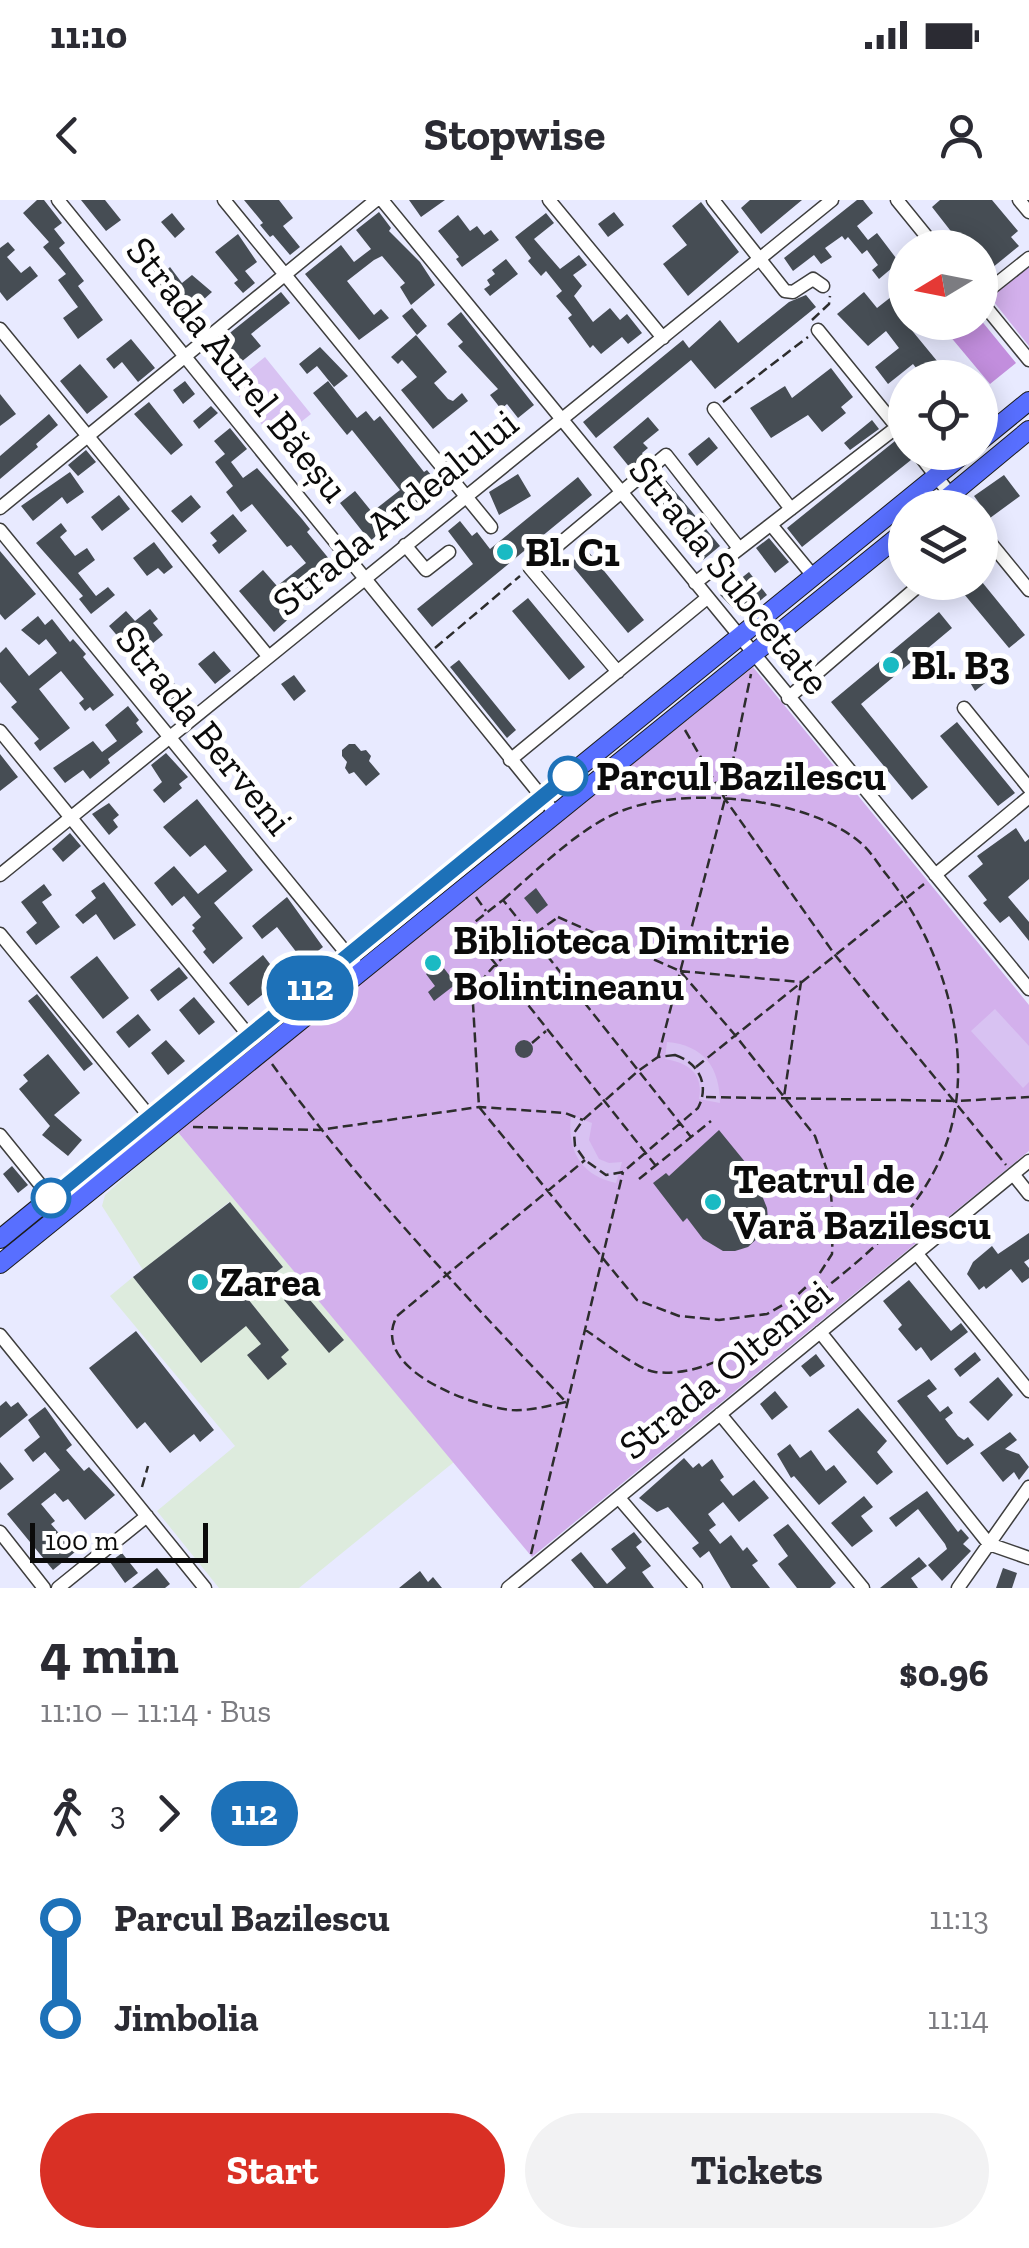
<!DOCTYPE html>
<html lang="en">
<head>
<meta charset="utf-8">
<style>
  :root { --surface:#fff; --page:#f2f2f3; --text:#2b2b33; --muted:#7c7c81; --accent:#d93025 }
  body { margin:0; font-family:"Zilla Slab",serif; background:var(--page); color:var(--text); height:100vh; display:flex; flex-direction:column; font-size:38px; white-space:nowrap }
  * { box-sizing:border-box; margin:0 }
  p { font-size:32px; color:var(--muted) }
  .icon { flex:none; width:55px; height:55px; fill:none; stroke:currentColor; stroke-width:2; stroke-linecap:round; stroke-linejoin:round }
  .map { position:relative; height:1388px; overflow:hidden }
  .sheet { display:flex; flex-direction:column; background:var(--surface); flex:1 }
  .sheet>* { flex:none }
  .badge { padding:0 20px; border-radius:32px; font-size:35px; line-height:65px }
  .needle { width:65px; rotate:260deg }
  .buttons { position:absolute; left:888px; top:30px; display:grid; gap:20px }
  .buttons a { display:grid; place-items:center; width:110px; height:110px; border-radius:50%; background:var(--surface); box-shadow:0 5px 25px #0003; font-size:50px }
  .scale { position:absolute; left:30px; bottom:25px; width:178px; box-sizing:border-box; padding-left:10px; border:5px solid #0b0b0b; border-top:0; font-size:28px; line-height:35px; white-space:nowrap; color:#0b0b0b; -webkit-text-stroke:8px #fff; paint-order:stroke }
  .map>.badge { position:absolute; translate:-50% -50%; box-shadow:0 0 0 5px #fff }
  .legs { display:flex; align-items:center; gap:15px; height:110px; padding:0 40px; font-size:32px }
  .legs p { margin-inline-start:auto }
  .summary { display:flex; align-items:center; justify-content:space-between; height:170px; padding:0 40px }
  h1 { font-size:55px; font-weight:800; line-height:75px }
  .cta { display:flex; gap:20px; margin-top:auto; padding:20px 40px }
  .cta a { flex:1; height:115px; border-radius:60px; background:var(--accent); color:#fff; font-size:40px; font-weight:800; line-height:115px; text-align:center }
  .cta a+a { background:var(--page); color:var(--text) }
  ul { padding:0 40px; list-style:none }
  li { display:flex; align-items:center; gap:35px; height:100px; font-size:38px }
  li i { display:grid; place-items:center; width:15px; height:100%; margin:0 12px; background:currentColor }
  li i::after { content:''; width:25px; height:25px; margin:-12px; border:8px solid; border-radius:50%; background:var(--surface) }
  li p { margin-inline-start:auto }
  li:first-child i { background:linear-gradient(#0000 50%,currentColor 0) }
  li:last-child i { background:linear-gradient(currentColor 50%,#0000 0) }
  .status { display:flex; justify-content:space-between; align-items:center; height:70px; padding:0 50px; background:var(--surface); direction:ltr }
  .status svg { height:28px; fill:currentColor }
  header { display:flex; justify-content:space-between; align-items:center; height:130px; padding:0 40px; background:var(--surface); font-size:45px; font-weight:800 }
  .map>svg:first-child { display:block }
  .industrial { fill:#ddebdd }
  .green { fill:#d3b0ec }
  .forest { fill:#c28edd }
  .pitch { fill:#d8c2f2 }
  .building { fill:#464d54 }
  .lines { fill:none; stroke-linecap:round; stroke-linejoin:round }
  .minor-casing { stroke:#3e3e3e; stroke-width:15 }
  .major-casing { stroke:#1c1c1c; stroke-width:20 }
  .path { stroke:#2d2d2d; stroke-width:2.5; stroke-dasharray:10 5; stroke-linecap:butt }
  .minor { stroke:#fff; stroke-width:12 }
  .major { stroke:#586fff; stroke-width:18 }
  .line-1-casing { stroke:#fff; stroke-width:22 }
  .line-1 { stroke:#1d71b8; stroke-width:15 }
  .poi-dot { fill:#1abac3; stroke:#fff; stroke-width:4 }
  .stop-1-dot { fill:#fff; stroke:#1d71b8; stroke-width:5 }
  .labels { text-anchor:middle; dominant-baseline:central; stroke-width:10; stroke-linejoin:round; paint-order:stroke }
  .street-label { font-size:40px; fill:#0b0b0b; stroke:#fff }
  .poi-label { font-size:40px; font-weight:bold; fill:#0b0b0b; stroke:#fff; text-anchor:start }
  .stop-label { font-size:40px; font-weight:bold; fill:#0b0b0b; stroke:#fff; text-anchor:start }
</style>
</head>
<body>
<div class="status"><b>11:10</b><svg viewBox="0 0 49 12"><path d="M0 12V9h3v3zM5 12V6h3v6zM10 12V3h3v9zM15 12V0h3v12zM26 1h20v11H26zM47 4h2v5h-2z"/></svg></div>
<header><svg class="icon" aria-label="back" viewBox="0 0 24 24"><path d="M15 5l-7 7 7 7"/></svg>Stopwise<svg class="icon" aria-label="person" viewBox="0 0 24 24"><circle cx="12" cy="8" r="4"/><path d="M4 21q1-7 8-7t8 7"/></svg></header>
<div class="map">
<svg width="1029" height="1388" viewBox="0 0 1029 1388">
  <rect width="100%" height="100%" fill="#e8eaff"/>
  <path class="industrial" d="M177,931L454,1262L299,1388H219L157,1311L235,1246L110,1096L133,1077L202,1162L260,1114L248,1099L260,1089L258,1086L283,1067L229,1002L143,1070L102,1006L105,995Z"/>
  <path class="green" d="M1029,67V146L990,97Z
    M753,467L1029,805V951L532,1357L177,931Z"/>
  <path class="forest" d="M980,119L1016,163L990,184L939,123L980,122Z"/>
  <path class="pitch" d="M265,157L311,214L276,242L230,185Z
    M995,809L1029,846V882L1023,888L971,831Z
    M667,842C704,845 720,868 720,903L699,899C704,873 688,863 665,859Z
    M571,915L592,923L589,940L599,959L609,963L622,962L616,983C580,975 567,950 571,915Z"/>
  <path class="building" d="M37,0H44L62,23L54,29L65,43L59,48L84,81L78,86L103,120L78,139L63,118L78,107L58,80L66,74L43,47L49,42L23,13Z
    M81,0H105L121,20L106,31Z
    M244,0H279L293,18L283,26L300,47L290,55L273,35L270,37L260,25L263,23Z
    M409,0H445L421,17Z
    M750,0H802L761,34L741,8Z
    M857,0H863L873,13L857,26L868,40L877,33L899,62L879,79L872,70L878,65L867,50L862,54L848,37L845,40L842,36L825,48L832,57L821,64L814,55L793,71L784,58Z
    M940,0H992L1018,31L1011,37L1019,46L992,68L986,60L980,65V48H964L932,7Z
    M701,2L739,52L688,96L663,64L687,45L672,26Z
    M379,12L391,28L389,31L420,62L435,85L411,105L400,87L405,83L382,56L374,60L347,81L374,115L381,109L389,118L359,140L305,74L341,45L354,62L371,49L356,30Z
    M614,12L624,25L608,37L598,24Z
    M172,13L185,29L175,38L161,22Z
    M546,13L554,23L534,39L560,69L579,55L587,65L573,75L582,86L574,96L593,122L610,108L620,120L627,114L642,133L628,144L622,137L601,154L593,145L590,148L568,118L572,115L556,96L562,91L546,71L541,76L528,61L531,58L515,37Z
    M458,15L470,31L477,26L484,35L491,30L499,40L462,67L456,59L459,57L438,31Z
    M238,34L257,62L245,71L255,83L243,93L234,83L238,80L215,52Z
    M8,42L15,50L7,57L21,73L30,66L38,76L7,101L0,92V48Z
    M149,51L166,71L170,67L182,83L192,75L212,92L193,109L199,116L187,126L159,87L148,76L145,78L134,64Z
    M506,59L518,74L490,96L484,89L490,85L487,80L495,74L492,70Z
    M905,86V122L951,178H924L913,164L888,184L875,167L899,148L886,131L868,146L837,114L864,92L877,108Z
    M281,92L290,103L251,134L261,146L225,175L215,163L220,159L211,148Z
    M806,95L816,107L715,189L691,160L596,238L583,222L683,140L689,148L720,120L738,143L789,102Z
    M412,108L427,126L417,135L402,116Z
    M461,112L534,205L518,218L507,204L501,209L490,195L498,189L458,146L463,142L447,124Z
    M416,135L447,172L434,183L448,199L453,201L462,193L468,201L433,229L401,190L417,177L402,160L398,164L391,157Z
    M131,139L155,168L138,182L122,162L114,169L106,159Z
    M320,147L348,176L334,187L317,166L307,174L299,164Z
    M80,164L108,197L87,214L60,181Z
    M831,168L853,197L841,207L846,213L822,232L808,215L771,238L750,208L785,186L792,198Z
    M185,181L195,194L183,204L173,190Z
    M328,181L357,218L366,211L374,221L380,216L424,272L427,270L436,281L429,287L433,291L370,341L340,303L355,291L372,312L400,290L352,230L347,235L313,193Z
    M0,194L16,214L0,226Z
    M149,202L183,245L171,255L134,214Z
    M211,206L218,213L199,229L193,221Z
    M49,214L58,225L36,244L38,247L0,279V256Z
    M648,217L659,230L643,243L648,248L642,253L645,258L631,269L613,247Z
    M872,220L879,229L850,250L844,243Z
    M489,226L503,243L466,276L451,258Z
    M230,228L247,249L231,262L243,278L257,268L302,319L310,329L307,332L339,371L309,390L314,396L274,432L239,391L263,370L277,386L306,363L291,345L287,347L252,304L241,312L226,292L233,286L215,262L225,254L214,241Z
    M709,237L718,248L697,266L688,254Z
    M895,241L905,247L911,260L802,347L787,328Z
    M86,250L96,262L78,276L68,265Z
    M70,272L84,292L67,304L62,297L33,321L21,306Z
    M660,273L720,346L703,360L643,288Z
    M518,274L531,296L499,315L489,292Z
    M1004,275L1020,296L990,318L974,296Z
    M578,277L592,295L432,427L417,409L473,364L448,331L460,321L472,336L477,332L490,349Z
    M119,295L130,309L102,331L91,317Z
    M191,295L201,307L182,323L171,311Z
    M233,314L247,331L219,354L212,345L217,341L210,333Z
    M61,323L67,331L60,337L75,356L87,348L95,360L78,373L96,396L108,387L115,395L91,414L79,399L83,396L36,343Z
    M769,338L789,362L775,373L756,348Z
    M154,342L173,367L164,374L158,368L147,376L133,358Z
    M587,350L644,420L628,433L570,363Z
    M0,351L36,394L5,420L0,414Z
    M749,372L767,395L741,416L720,395Z
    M954,382H982L1025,435L1009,448Z
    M528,398L585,467L569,480L512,411Z
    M150,409L158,419L153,423L163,435L132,460L123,449L126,446L109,426L126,411L135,421Z
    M939,412L952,428L861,504L928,587L912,600L831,502Z
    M38,416L45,425L52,419L70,442L73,439L86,454L83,457L114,495L93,511L90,507L85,511L79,503L84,499L61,471L39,489L70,528L40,551L34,543L39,539L11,507L17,502L0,482V453L6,447L29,476L57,453L46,439L39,445L21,430Z
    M214,451L231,471L215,484L198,464Z
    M987,456L999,472L975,491L965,474Z
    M459,460L516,530L507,538L450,467Z
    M167,475L191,503L175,516L152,487Z
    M294,475L306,491L294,501L281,484Z
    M128,506L139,520L136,523L143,532L108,559L110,563L90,579L83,570L65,583L53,568L93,541L102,552L117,541L105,525Z
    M957,522L1015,593L998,606L940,536Z
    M349,544H355L361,551L366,550L371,556L369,561L380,574L366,586L354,572L349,574L345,568L347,562L342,556V550Z
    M166,553L188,577L179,584L182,588L164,603L153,590L162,582L151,565Z
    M0,554L18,577L0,591Z
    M197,599L253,670L214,703L243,738L213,764L203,752L206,749L192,731L195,728L192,725L201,717L184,696L172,706L154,683L174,666L198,694L227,671L205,645L190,657L163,627Z
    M109,603L119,615L113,620L118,627L109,635L92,614Z
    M1016,628L1025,642L1029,639V679L1008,697L1029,722V741L1009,716L1000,723L983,703L987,700L968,676L983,664L977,656Z
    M70,633L81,646L63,662L52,649Z
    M104,682L136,725L114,740L96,714L83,724L75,715L96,698L91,691Z
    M44,684L52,695L42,702L60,727L36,745L26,732L37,723L21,702Z
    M536,688L548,705L537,714L524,698Z
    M287,697L323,747L304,762L277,727L262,739L252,726Z
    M263,755L277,773L272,777L277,783L248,806L229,783Z
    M97,756L129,798L103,819L70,777Z
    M440,763L456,784L434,801L428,792L435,786L426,774Z
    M179,767L188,778L158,801L150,790Z
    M37,794L93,864L84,871L28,801Z
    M194,797L215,822L199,835L179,810Z
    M138,814L151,830L129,848L116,832Z
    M515 849a9 9 0 1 1 18 0a9 9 0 1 1-18 0Z
    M166,840L185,861L168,875L151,853Z
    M48,854L80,893L54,915L82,940L68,956L42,935L50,926L19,889L28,881L23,875Z
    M719,930L750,968L745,972L761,993L767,1008L768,1019L761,1035L748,1047L735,1051H723L703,1039L687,1018L683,1022L653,983L666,973L669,976Z
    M12,966L28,985L18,993L3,974Z
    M230,1002L283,1067L258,1086L260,1088L248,1099L289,1150L281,1157L287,1164L268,1180L247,1155L261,1144L246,1126L201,1163L133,1077Z
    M1029,1033V1059L1024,1062L1029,1068V1078L1022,1083L1011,1069L986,1089L984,1086L979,1090L967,1074L973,1062L992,1046L998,1054Z
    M909,1080L951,1131L961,1123L968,1132L931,1161L921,1147L916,1151L898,1129L902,1125L883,1101Z
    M299,1087L344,1140L329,1153L284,1100Z
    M136,1131L214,1230L200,1242L194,1234L170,1253L145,1222L137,1229L89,1168Z
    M975,1152L981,1160L960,1177L954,1169Z
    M816,1154L825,1166L810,1177L801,1166Z
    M998,1177L1013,1195L988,1221L969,1202Z
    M929,1179L937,1189L927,1196L940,1212L948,1206L953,1213L945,1219L958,1236L964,1240L968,1237L974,1245L947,1265L897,1201Z
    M775,1191L788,1207L772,1220L760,1204Z
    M6,1201L11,1207L18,1202L28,1215L0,1238V1206Z
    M45,1207L72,1245L66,1250L84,1271L89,1267L115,1295L85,1320L68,1299L63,1302L55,1293L41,1304L55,1321L51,1324L75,1352L53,1370L7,1314L60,1270L45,1252L33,1262L24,1250L40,1237L28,1220Z
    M858,1208L887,1241L877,1252L893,1272L877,1285L828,1231Z
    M1010,1232L1017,1240L1005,1249L1019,1254L1029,1267L1019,1280L1014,1272L1003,1282L980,1253Z
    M790,1244L800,1258L811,1250L826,1271L834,1265L847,1282L819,1305L794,1276L791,1278L777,1254Z
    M684,1258L693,1268L699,1263L702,1267L712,1259L724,1277L720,1280L733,1296L754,1280L769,1298L739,1322L723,1302L708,1314L716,1325L709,1330L720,1344L731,1335L743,1351L747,1347L758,1361L752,1365L770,1388H731L709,1351L700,1358L692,1348L699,1343L668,1307L657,1312L639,1298Z
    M0,1262L14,1279L0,1290Z
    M927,1291L958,1332L961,1329L969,1338L963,1344L971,1351L942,1381L928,1365L947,1349L945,1344L918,1309L896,1327L889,1318Z
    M864,1296L873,1307L861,1316L873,1331L852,1347L831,1323Z
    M788,1324L836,1383L830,1388H797L778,1364L788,1356L773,1335Z
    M634,1332L642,1342L636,1347L651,1366L642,1372L654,1388H594L571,1360L581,1352L607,1384L626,1368L611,1349Z
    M122,1353L138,1373L125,1383L110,1362Z
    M919,1357L927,1366L911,1378L918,1388H880Z
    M157,1368L170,1384L165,1388H132Z
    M1003,1368L1017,1373L1012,1388H996Z
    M420,1371L428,1382L433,1377L442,1388H399Z"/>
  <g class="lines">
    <g class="minor-casing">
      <path id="minor" d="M58,0L555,613
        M224,0L491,327
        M382,0L1029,789
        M549,0L663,138
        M713,0L785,91L793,92L813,79L823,86
        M897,0L936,48
        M1019,0L1029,12
        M980,97L1029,58
        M980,100L1029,160
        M0,129L268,456
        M818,130L905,237
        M714,209L791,309
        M917,252L961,308
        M0,308L376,0
        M772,326L814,377
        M0,330L361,771
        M980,330L1029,390
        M405,345L426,370L449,352
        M533,366L666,255L738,347
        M530,368L618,472
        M695,383L897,227
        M788,498L923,382
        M964,508L1029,588
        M0,531L250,837
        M510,560L707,398
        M0,675L832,0
        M935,675L1029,597
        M0,734L150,917
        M0,935L51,998
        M1013,974L1029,994
        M917,1054L1029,1191
        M820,1132L989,1344L1029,1358
        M0,1135L205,1388
        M720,1214L863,1388
        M619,1298L696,1388
        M0,1332L44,1388
        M58,1388L147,1316
        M508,1388L1029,961
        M958,1388L1029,1287"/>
    </g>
    <g class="major-casing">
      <path id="major" d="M980,241L1029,201
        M935,308L1029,230
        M0,1039L966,252
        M0,1064L905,331"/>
    </g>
    <path class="path" d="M812,120L829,104L830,96
      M723,202L808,137
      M435,448L520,376
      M685,530L725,599L835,755L1006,965
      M476,697L486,711
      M503,700C536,671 582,625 624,610C688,586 809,597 862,644C871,652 878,664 886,674C946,749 981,866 941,957C912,1024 852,1066 798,1110C760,1141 705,1178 655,1172C638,1170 600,1139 584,1129
      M558,717L680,771L735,835L815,936L830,979L833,1023L832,1054L818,1076L793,1099L767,1114L719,1120L679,1116L637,1100L479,907L473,804C479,765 528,740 558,717Z
      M680,771L801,782L784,897
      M532,843L546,831
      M675,855C699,863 710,885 698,908L623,972L606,975L585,960L575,946L574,933L583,920L638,871L658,857Z
      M658,857L725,599L751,474
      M272,864C359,985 463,1093 565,1201
      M696,867L924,684
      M706,897L956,901L1029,897
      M193,927L319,930L479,907L565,913L583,920
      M656,966L467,728L503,700L691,937
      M639,979L711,921
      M566,1202C548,1206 530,1211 512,1210C473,1207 368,1169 397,1116L585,960
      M142,1287L148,1266
      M531,1354L623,972"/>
    <use href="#minor" class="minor"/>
    <use href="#major" class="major"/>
  </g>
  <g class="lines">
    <g class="line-1-casing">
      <path id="line-1" d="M51,998L568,576"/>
    </g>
    <use href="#line-1" class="line-1"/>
  </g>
  <g class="poi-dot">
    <circle cx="505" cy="352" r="10"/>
    <circle cx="891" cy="465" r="10"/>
    <circle cx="433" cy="763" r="10"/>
    <circle cx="713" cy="1002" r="10"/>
    <circle cx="200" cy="1082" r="10"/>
  </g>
  <g class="stop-1-dot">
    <circle cx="568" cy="576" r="18"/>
    <circle cx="51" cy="998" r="18"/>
  </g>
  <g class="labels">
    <g class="street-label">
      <text transform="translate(238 169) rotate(51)">Strada Aurel Băeșu</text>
      <text transform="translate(395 312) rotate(-39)">Strada Ardealului</text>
      <text transform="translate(730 375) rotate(51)">Strada Subcetate</text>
      <text transform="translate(205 530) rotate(51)">Strada Berveni</text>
      <text transform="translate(725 1169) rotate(-39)">Strada Olteniei</text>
    </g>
    <g class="poi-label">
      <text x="525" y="352">Bl. C1</text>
      <text x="911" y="465">Bl. B3</text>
      <text x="453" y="740">Biblioteca Dimitrie<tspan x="453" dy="46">Bolintineanu</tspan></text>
      <text x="733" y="979">Teatrul de<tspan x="733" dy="46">Vară Bazilescu</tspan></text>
      <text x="220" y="1082">Zarea</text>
    </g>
    <g class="stop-label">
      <text x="596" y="576">Parcul Bazilescu</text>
    </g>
  </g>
</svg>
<div class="buttons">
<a><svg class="needle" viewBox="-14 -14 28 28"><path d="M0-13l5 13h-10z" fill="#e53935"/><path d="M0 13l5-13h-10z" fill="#7c7c81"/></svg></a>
<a><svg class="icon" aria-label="locate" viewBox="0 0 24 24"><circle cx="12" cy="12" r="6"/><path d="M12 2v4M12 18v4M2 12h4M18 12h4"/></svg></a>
<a><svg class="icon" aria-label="layers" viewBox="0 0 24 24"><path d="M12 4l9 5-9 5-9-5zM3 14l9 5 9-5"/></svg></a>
</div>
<div class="scale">100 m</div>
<b class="badge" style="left:310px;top:788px;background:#1d71b8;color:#fff">112</b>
</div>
<section class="sheet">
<div class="summary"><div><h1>4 min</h1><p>11:10 – 11:14 · Bus</p></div><b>$0.96</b></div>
<div class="legs"><svg class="icon" aria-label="walk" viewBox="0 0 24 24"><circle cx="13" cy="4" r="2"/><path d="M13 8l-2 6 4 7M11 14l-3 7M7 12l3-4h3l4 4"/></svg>3<svg class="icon" aria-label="forward" viewBox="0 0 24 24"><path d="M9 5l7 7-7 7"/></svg><b class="badge" style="background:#1d71b8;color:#fff">112</b></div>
<ul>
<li><i style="color:#1d71b8"></i><b>Parcul Bazilescu</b><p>11:13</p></li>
<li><i style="color:#1d71b8"></i><b>Jimbolia</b><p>11:14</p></li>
</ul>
<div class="cta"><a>Start</a><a>Tickets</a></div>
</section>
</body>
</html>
